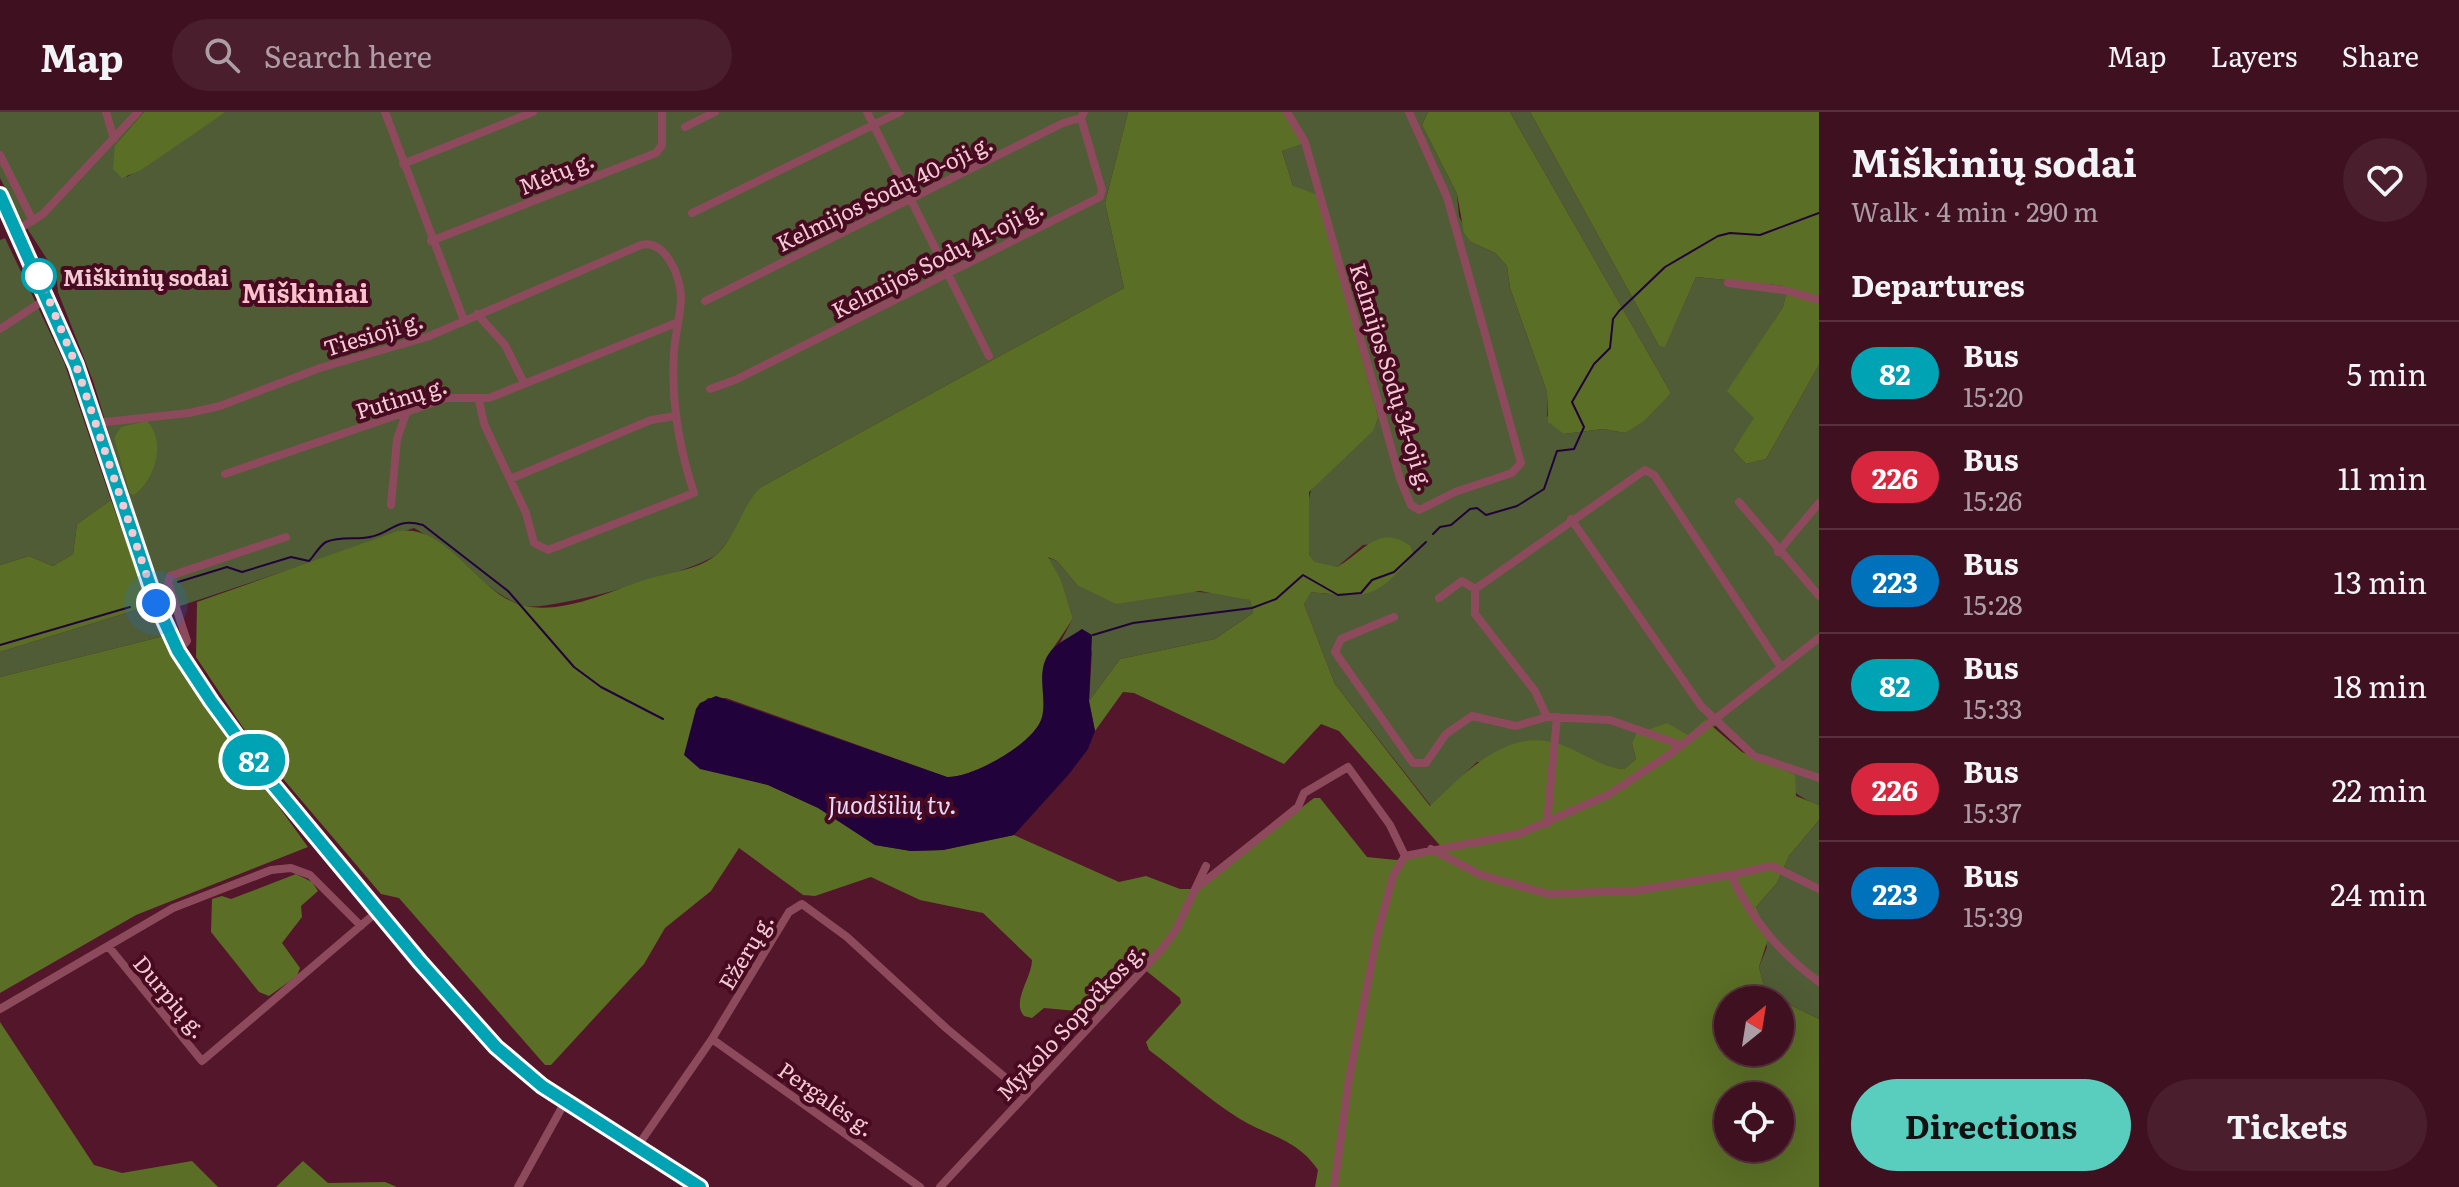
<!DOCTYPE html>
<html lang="en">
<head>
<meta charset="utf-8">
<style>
  :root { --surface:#3f1020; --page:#4a1e2d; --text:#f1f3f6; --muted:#ad9da5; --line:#58303e; --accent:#59cebe }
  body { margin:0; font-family:Literata,serif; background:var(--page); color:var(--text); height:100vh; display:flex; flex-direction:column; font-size:30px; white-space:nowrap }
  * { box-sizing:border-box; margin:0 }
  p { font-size:26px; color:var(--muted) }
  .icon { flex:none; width:44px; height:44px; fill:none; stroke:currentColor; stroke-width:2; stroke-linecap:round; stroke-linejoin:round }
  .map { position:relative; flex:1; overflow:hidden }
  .sheet { display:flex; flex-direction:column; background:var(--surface); width:640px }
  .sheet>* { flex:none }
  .badge { padding:0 16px; border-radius:26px; font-size:28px; line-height:52px }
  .needle { width:52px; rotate:30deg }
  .tools { position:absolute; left:1714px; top:874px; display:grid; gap:16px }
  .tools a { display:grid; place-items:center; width:80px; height:80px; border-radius:50%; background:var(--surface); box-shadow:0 8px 32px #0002,0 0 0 2px var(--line); font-size:40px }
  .you { position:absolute; width:40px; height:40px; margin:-20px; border:6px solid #fff; border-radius:50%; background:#1a73e8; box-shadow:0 0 0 12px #1a73e833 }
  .map>.badge { position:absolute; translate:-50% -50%; box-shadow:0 0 0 4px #fff }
  h2 { padding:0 32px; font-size:30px; line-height:72px }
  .round { display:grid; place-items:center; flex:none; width:84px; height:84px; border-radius:42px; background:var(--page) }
  .head { display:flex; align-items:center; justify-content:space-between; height:136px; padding:0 32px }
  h1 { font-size:38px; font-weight:700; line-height:60px }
  .action { display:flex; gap:16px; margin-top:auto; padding:16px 32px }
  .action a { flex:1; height:92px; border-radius:48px; background:var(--accent); color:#111; font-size:32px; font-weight:700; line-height:92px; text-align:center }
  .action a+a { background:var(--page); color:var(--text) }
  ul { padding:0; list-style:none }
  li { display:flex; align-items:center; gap:24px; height:104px; padding:0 32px; border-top:2px solid var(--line) }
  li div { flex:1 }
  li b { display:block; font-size:30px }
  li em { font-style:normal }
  li .badge { min-width:88px; font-weight:700; text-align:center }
  header { display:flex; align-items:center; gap:48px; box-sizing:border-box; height:112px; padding:0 40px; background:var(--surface); border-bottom:2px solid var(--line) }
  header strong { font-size:38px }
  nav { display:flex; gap:44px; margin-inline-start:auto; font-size:28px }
  .search { width:560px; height:72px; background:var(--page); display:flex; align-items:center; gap:20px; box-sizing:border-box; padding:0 28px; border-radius:44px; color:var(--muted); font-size:30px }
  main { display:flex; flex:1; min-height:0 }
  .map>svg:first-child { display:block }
  .green { fill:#4f5c35 }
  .forest { fill:#5a6e26; fill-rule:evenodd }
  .water { fill:#22023b }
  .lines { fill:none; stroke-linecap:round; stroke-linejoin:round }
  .stream { stroke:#22023b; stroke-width:2 }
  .minor { stroke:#8d4a5c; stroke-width:8 }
  .major { stroke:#777fa3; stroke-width:10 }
  .line-casing { stroke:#fff; stroke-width:18 }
  .line { stroke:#00a3b4; stroke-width:12 }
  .walk { stroke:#f2cad3; stroke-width:8; stroke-dasharray:0 14.4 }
  .stop-dot { fill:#fff; stroke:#00a3b4; stroke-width:4 }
  .labels { text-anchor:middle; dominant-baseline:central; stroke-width:8; stroke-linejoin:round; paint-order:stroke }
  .street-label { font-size:22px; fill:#f2cad3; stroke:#480a21 }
  .stop-label { font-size:22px; font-weight:bold; fill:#f2cad3; stroke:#480a21; text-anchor:start }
  .water-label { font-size:24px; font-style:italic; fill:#e7d8fd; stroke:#480a21 }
  .quarter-label { font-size:26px; font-weight:bold; fill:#ffc0ce; stroke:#480a21 }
</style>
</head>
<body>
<header>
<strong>Map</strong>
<div class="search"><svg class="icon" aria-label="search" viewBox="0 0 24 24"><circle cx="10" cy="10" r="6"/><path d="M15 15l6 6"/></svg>Search here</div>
<nav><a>Map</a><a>Layers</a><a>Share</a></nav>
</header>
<main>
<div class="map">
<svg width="1819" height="1075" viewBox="0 0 1819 1075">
  <rect width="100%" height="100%" fill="#54162b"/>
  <path class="green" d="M0,0H144L115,33L127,65L226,0H1128L1105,91L1124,176L761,375C747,397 735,424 717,442C700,458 548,500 524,494C492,485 448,435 414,416L168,498L144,436L93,269L58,180L56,161L21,107L0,66Z
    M1286,0H1428L1422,13L1457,82L1459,104L1471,130L1495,141L1507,154L1510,176L1547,280V304L1564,322L1603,317L1625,321L1671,281L1510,0H1530L1659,234H1665L1696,165L1785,174L1787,177L1783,195L1728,279L1755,306L1733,338L1746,352L1766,347L1819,253V693C1785,681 1790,668 1765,652C1744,638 1735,633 1716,614L1688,623L1632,632L1636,647L1624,657L1477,650L1431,694L1335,572L1304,492L1305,485L1311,480L1329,482L1414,442L1411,434L1403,429L1363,433L1337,455C1328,455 1314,454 1309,443C1305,432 1306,384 1313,374L1293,74L1282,39L1304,30Z
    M5,126L64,250L111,388L77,412L73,442L53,454L29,444L0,453V128Z
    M1046,445L1057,449L1077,473L1232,482L1250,488L1253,501L1215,527L1120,547L1089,589L1092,540L1082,517L1059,533L1073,506L1061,469Z
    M149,494L164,524L0,565V540Z
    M1819,708V907L1778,887L1764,875L1759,855L1767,835L1756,795L1777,771L1789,744Z"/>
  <path class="forest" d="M144,0H226L141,58L122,66L113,57L115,33Z
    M1128,0H1286L1304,31L1282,39L1293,74L1318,83L1378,305L1373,319L1309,380V443L1315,450L1337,455C1363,441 1378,411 1411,434L1414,442C1375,488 1369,486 1311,480L1304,492L1335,572L1430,694C1467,659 1511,610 1567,635C1584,642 1606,657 1624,657L1636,647L1632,632L1636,622L1667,611L1688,623L1705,608L1742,640L1795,663L1796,684L1819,693V708L1789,744L1777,771L1756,795L1768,827L1759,855L1764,875L1778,887L1819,907V1075H1315L1318,1058C1297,1027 1270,1025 1240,1007C1208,987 1179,960 1149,938L1146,930L1181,891L1180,886L1139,853L1098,901L1044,896L1032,906L1024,904C1011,889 1032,866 1032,848L983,801L920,788L871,765L815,784L803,783L739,736L711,779L665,816L644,852L551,953H545L399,786L381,782L256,635L196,545L197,490L398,419C449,411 478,484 525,494C563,502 609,480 644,468C666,461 701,458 718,441C737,423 742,393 761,375L1124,176L1105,91ZM1048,445L1057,449L1077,473L1116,492L1200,479L1250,488L1253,501L1215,527L1120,547L1089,589L1095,619L1123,580L1134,581L1284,652L1321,612L1339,619L1444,738L1396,748L1367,745L1320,686H1314L1195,777H1180L1146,764L1119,770L1014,723L943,738L911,739L875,733L819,696L768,673L736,664L696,597L708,586H726L947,665C972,666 1036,631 1043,604C1047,585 1040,567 1046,548C1049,541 1067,517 1073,506L1061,468ZM1728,888H1780V940H1728ZM1728,984H1780V1036H1728Z
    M1428,0H1510L1671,281L1644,309L1625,321L1603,317L1564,322L1548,310L1547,280L1510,176L1507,154L1495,141L1471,130L1464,121L1457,82L1422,13Z
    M1530,0H1819V253L1766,347L1746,352L1733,338L1754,306L1727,279L1783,195L1787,177L1784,174L1696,165L1665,235L1659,234Z
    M147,309C167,330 155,368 134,383L130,382L114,326L121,315Z
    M111,388L149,494L0,540V453L29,444L53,454L73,442L77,412Z
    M164,524L217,609L308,735L136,803L0,881V565Z
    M296,762L312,770L318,779L301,794L302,805L282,831L300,856L297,864L269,884L259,880L211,820L212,787L222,784L231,787Z
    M0,910L94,1053L122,1061L192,1049L218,1075H0Z
    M303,1049L328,1071L385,1070L397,1075H276Z"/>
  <path class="water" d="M1082,517L1092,523L1089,589L1095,619L1088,637L1069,662L1014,723L943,738L911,739L875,733L818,696L768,673L700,657L684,643L696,597L700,591L716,584L947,665C972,666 1035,632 1042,605C1047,585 1036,562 1048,543C1054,532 1072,524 1082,517Z"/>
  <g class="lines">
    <path class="stream" d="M1433,422L1440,415L1451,413L1470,397L1477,396L1486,403L1517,394L1544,377L1557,339L1574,337L1584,315L1572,290L1594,252L1610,236L1613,207L1619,199L1665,155L1718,124L1730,121L1760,123L1819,101
      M178,470L227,455L242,460L291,445L309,449C314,444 320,433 326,430C340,424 356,428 370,425C393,421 394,405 423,413L508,479L574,555L601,575L663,607
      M1093,523L1133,511L1252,496L1276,487L1303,463L1338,483L1361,481L1372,468L1394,460L1426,430
      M0,533L130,495"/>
    <path class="minor" d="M106,0L114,27
      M385,0L463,206
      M867,0L989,244
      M1287,0L1305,30L1400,367L1411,393L1419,398L1455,380L1512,361L1521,351L1447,85L1409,0
      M685,15L715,0
      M0,43L33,109
      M403,52L533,0
      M692,101L900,0
      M17,118L43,102L138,0
      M431,129L656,41L662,33V1
      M1728,171L1783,178L1819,188
      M705,189L1063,11L1081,6
      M477,202L505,233L524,271
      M0,217L49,185
      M710,277L735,268L1100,85L1102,78L1081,6L1084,0
      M96,311L189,301L220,294L320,256L427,225L641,133C665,127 680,163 681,185C681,202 675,222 674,240C671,288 679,336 694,381L548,438L534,431L526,401L484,312L479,288
      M225,362L447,286H489L676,211
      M510,367L651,308L676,304
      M1739,390L1819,484
      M391,393L397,327L407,299
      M1571,407L1701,594L1754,644L1819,666
      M1778,440L1819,391
      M1475,477L1645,358L1654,363L1781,555
      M1439,486L1462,469L1475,477V502L1535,579L1547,605L1610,608L1681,633
      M1394,505L1341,527L1335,540L1413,651H1426L1446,622L1472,604L1516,614L1547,605
      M178,539L187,529L168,471L170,464L286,425
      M1547,712L1557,605
      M1431,737L1481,763L1548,782L1635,779L1731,763
      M1199,774L1298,695L1304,681L1348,655L1390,713L1405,744
      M1819,777L1772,754L1731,763C1752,808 1779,840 1819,870
      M108,834L202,949L378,799
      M0,897L173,796L271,758L291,756L310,763L361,814
      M712,927L920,1075
      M637,1035L712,927L789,800L802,792L847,825L946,916L1026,983
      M518,1075L565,990
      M940,1075L1162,837L1176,818L1206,754
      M1334,1075L1349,967L1377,824L1393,764L1405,744L1519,722L1608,683L1669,643L1819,526"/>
    <path class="major" d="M0,83L64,220L156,491L178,539L211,589L269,668L420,850L496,935L542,974L700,1075"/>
  </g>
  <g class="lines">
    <g class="line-casing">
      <path id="line" d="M0,83L76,253L156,491L178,539L211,589L269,668L420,850L496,935L542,974L700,1075"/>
    </g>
    <use href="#line" class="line"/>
    <path class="walk" d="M39,164L76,253L156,491"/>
  </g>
  <circle class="stop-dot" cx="39" cy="164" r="16"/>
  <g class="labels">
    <g class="street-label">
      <text transform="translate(556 60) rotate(-22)">Mėtų g.</text>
      <text transform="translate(884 80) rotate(-26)">Kelmijos Sodų 40-oji g.</text>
      <text transform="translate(937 146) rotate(-27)">Kelmijos Sodų 41-oji g.</text>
      <text transform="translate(373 221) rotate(-17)">Tiesioji g.</text>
      <text transform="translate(1393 265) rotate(73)">Kelmijos Sodų 34-oji g.</text>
      <text transform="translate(401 285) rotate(-17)">Putinų g.</text>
      <text transform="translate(745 839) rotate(-59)">Ežerų g.</text>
      <text transform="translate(171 884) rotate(50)">Durpių g.</text>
      <text transform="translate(1070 909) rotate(-47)">Mykolo Sopočkos g.</text>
      <text transform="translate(827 986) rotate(35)">Pergalės g.</text>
    </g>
    <g class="stop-label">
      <text x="63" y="164">Miškinių sodai</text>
    </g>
    <g class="water-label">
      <text x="892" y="691">Juodšilių tv.</text>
    </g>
    <g class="quarter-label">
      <text x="305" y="179">Miškiniai</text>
    </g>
  </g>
</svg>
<div class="tools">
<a><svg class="needle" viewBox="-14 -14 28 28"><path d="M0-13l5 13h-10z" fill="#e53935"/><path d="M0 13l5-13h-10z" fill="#ad9da5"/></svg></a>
<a><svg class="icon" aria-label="locate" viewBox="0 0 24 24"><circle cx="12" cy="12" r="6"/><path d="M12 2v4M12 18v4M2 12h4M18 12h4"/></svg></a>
</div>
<div class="you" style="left:156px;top:491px"></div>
<b class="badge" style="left:254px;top:648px;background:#00a3b4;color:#fff">82</b>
</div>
<section class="sheet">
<div class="head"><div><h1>Miškinių sodai</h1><p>Walk · 4 min · 290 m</p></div><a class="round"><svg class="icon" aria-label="heart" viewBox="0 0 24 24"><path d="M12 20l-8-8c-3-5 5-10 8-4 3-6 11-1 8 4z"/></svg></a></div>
<h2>Departures</h2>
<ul>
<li><span class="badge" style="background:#00a3b4;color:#fff">82</span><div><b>Bus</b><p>15:20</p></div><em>5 min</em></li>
<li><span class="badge" style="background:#d7263d;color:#fff">226</span><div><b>Bus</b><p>15:26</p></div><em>11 min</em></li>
<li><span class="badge" style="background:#0072bc;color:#fff">223</span><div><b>Bus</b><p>15:28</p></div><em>13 min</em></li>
<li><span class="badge" style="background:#00a3b4;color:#fff">82</span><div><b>Bus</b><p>15:33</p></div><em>18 min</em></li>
<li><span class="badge" style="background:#d7263d;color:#fff">226</span><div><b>Bus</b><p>15:37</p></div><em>22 min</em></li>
<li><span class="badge" style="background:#0072bc;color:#fff">223</span><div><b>Bus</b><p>15:39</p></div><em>24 min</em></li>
</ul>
<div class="action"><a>Directions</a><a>Tickets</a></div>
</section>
</main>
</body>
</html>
